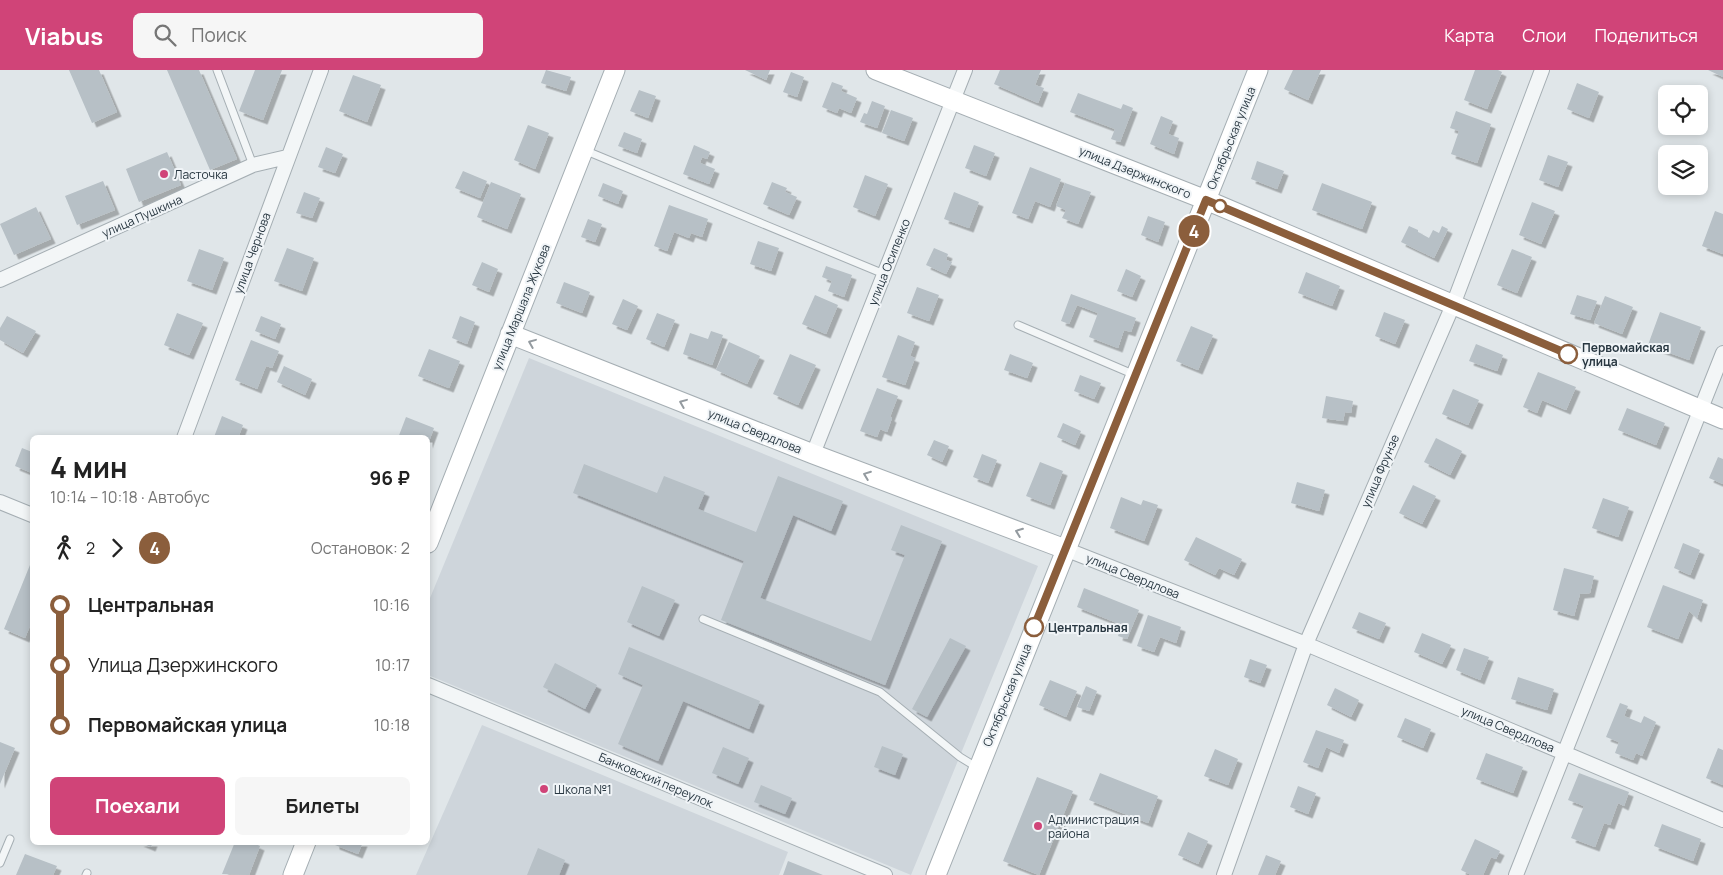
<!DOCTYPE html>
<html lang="ru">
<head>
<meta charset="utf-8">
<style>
  :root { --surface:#fff; --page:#f6f6f6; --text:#222; --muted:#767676; --accent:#d04478 }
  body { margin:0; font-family:Manrope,sans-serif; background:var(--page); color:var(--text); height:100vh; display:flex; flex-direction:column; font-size:19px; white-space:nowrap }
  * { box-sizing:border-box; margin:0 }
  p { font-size:16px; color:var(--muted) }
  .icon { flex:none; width:28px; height:28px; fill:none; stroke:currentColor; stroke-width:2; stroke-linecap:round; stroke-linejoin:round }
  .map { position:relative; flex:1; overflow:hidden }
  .sheet { position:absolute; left:30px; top:365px; width:400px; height:410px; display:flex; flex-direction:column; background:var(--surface); border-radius:8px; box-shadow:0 2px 8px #0003 }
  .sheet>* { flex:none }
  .badge { padding:0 10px; border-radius:16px; font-size:18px; line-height:32px }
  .fabs { position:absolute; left:1658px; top:15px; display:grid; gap:10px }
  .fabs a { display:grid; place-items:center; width:50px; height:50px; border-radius:8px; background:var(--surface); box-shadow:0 2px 8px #0003; font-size:25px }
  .map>.badge { position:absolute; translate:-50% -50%; box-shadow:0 0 0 2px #fff }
  .legs { display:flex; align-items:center; gap:8px; height:55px; padding:0 20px; font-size:16px }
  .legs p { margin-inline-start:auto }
  .headline { display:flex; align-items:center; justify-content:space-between; height:85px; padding:0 20px }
  h1 { font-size:28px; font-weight:700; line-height:38px }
  .cta { display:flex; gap:10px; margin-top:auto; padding:10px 20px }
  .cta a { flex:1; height:58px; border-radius:8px; background:var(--accent); color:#fff; font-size:20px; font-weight:700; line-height:58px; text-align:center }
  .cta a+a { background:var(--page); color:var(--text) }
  ul { padding:0 20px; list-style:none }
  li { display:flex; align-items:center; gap:18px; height:60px; font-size:19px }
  li i { display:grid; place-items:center; width:8px; height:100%; margin:0 6px; background:currentColor }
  li i::after { content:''; width:12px; height:12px; margin:-6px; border:4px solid; border-radius:50%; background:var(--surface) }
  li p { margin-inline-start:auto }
  li:first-child i { background:linear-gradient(#0000 50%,currentColor 0) }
  li:last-child i { background:linear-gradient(currentColor 50%,#0000 0) }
  header { display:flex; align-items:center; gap:30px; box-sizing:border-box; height:70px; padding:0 25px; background:var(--accent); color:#fff }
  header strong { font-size:24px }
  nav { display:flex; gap:28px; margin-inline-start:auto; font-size:18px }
  .search { width:350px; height:45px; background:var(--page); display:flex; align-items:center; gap:12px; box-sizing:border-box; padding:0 18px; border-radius:8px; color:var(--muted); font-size:19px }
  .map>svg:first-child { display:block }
  .built { fill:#ced5db }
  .building { fill:#b7c0c6; filter:url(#shadow) }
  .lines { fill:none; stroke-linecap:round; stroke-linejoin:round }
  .lane-casing { stroke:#a5aeb3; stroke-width:9 }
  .street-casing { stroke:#a5aeb3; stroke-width:16 }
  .secondary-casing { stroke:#a5aeb3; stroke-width:21 }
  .lane { stroke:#f3f6f7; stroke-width:7 }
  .street { stroke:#f3f6f7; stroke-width:14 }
  .secondary { stroke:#fff; stroke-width:19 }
  .oneway { stroke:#949ba0 }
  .line-1-casing { stroke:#fff; stroke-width:11 }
  .line-1 { stroke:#8b5e3c; stroke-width:8 }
  .poi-dot { fill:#d04478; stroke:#f0f4f7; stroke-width:2 }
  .stop-1-dot { fill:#fff; stroke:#8b5e3c; stroke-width:2.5 }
  .labels { text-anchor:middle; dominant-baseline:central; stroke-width:4; stroke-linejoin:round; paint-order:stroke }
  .street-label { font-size:12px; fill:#283741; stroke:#f0f4f7 }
  .poi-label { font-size:12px; fill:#283741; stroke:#f0f4f7; text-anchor:start }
  .stop-label { font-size:12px; font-weight:bold; fill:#283741; stroke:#f0f4f7; text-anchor:start }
</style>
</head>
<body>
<header>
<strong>Viabus</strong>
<div class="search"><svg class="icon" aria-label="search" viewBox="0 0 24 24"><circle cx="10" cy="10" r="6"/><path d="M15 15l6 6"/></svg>Поиск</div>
<nav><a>Карта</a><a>Слои</a><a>Поделиться</a></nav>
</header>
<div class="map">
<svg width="1723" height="805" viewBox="0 0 1723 805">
  <defs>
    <filter id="shadow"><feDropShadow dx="4.5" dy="4.5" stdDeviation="0" flood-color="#0004"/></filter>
  </defs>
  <rect width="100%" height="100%" fill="#e0e6e9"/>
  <path class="built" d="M529,288L1038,496L911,805L428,605V533Z
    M482,655L788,782L779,805H416Z"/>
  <path class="building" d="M69,0H99L117,42L92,53Z
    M167,0H199L237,89L210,100Z
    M255,0H282L263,50L239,41Z
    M546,0L571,7L566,21L541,13Z
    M745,0H770L766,10Z
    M1000,0H1041L1035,15L1044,18L1038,33L994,14Z
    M1293,0H1321L1308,30L1284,19Z
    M1475,0H1498L1502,2L1487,39L1464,30Z
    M1708,0H1723V7Z
    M791,2L804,7L797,27L783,22Z
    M353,5L381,15L367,52L339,41Z
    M832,12L843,16L841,21L857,28L851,43L839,38L837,43L822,37Z
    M1577,13L1599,22L1589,48L1567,39Z
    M639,20L656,26L648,48L630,41Z
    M1078,23L1121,39L1123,34L1133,38L1120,72L1111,69L1115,59L1070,42Z
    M872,31L885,36L877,58L860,52L864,43L867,44Z
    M891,40L913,48L904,71L882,63Z
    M1456,41L1491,54L1477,93L1451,84L1459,61L1450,58Z
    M1161,46L1173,51L1168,64L1179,68L1174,84L1150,74Z
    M528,55L549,63L535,99L514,90Z
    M624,62L642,69L637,83L618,76Z
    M694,75L710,82L707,89L702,87L700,93L715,99L709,114L683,104Z
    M974,75L995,83L986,106L965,98Z
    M326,77L343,84L335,103L318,97Z
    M167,82L181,115L139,132L126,99Z
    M1548,85L1568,92L1558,117L1539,110Z
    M1257,91L1284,101L1277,119L1251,109Z
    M1030,97L1061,109L1050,137L1035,131L1028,149L1012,143Z
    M463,101L487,111L480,128L455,118Z
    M865,105L888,114L875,146L853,137Z
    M103,111L115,140L77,155L65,126Z
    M491,112L521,124L507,159L477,147Z
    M772,112L787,118L785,122L797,127L789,145L763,134Z
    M603,113L623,121L618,134L598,126Z
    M1065,113L1091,122L1078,154L1062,148L1066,140L1056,136Z
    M1322,113L1372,132L1362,159L1312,140Z
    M304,122L320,128L312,148L296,143Z
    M954,122L979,132L969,158L944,149Z
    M1532,132L1555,141L1541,174L1519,165Z
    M669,135L708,149L702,167L691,163L689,168L674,162L667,181L654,176Z
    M36,137L51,169L14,185L0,154Z
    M1715,141L1723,144V184L1702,176Z
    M1148,146L1165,152L1158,172L1141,165Z
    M588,149L602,154L595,172L581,167Z
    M1409,156L1418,160V162L1429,168L1433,160L1439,163L1442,156L1448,159L1434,188L1401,172Z
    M758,171L779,178L771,201L750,194Z
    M287,178L314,188L302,221L274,211Z
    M934,178L948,184L946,190L952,192L946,204L926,195Z
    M199,179L224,188L212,220L187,211Z
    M1512,179L1532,187L1517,223L1497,215Z
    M482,192L498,199L489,222L472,215Z
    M826,196L852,205L844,227L828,221L832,211L822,207Z
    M1126,199L1141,206L1132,227L1117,221Z
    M1306,202L1340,216L1332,236L1298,223Z
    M564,212L590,222L582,243L556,233Z
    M917,217L939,225L929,251L907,243Z
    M1071,224L1136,248L1131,262L1124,260L1118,278L1089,267L1098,243L1077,235L1069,254L1061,251Z
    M815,225L838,235L826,264L802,254Z
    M1577,225L1597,231L1590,250L1570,244Z
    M1605,226L1633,237L1622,264L1594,253Z
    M623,229L638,236L627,260L612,254Z
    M1384,242L1405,250L1395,274L1375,266Z
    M1660,242L1701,257L1689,290L1648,275Z
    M177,243L203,253L189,285L164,275Z
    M657,243L675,250L664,277L646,269Z
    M7,246L36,261L23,283L0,270V258Z
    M261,246L281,254L275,269L255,261Z
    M460,246L475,252L467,274L452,268Z
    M1191,256L1213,265L1198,300L1176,291Z
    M711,261L723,265L712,295L683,284L690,263L708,269Z
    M898,265L915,272L910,286L915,288L905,315L882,307Z
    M251,270L279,281L272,298L266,296L257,319L235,310Z
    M729,272L760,286L747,314L716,300Z
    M1476,274L1503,285L1497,301L1469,291Z
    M429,279L460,291L449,318L418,306Z
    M790,284L816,295L798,335L773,324Z
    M1010,284L1033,293L1027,308L1004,300Z
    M284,296L312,309L305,325L277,312Z
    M1538,302L1576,317L1566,340L1542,330L1537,343L1523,337Z
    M1080,305L1101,313L1094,329L1074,321Z
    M877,318L898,326L890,347L892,348L887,362L880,359L877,367L860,361Z
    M1453,319L1479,330L1468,355L1442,344Z
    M1326,326L1353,331L1351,343L1345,342L1343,351L1322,348Z
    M1627,338L1665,353L1656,375L1618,360Z
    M222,346L243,355L238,368L214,367Z
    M406,347L434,358L428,374V368H398Z
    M1063,353L1081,361L1075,375L1057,367Z
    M1436,368L1462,381L1450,405L1424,392Z
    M934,370L949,376L942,392L927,385Z
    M22,378L32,382V403L15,396Z
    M982,384L997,390L988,413L973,407Z
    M1718,387L1723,389V414L1709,408Z
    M1040,392L1063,401L1050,435L1026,426Z
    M584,394L657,423L664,406L705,422L698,439L756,462L778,406L843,431L831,461L793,445L760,528L871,571L905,485L891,480L901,455L942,471L885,615L721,550L744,491L573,423Z
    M1297,412L1325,420L1319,441L1291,433Z
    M1413,415L1436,426L1422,454L1399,443Z
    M1121,427L1141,435L1143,430L1158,435L1144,471L1110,458Z
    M1603,428L1629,437L1618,467L1592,458Z
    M1196,467L1242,489L1234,505L1219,498L1215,505L1184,490Z
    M1683,473L1700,480L1690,505L1674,498Z
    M32,490V551L25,568L4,559Z
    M1564,498L1594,506L1590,523L1580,524L1574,546L1553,540Z
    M1663,515L1703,530L1697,548L1689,541L1678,569L1647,557Z
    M642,516L675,530L659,566L627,552Z
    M1084,518L1139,540L1127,569L1118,566L1122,555L1077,537Z
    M1359,542L1386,553L1379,569L1352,558Z
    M1148,545L1181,557L1176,573L1160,567L1154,582L1137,576Z
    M1422,563L1451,575L1442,594L1414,582Z
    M950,568L966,576L927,647L912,639Z
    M629,577L760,631L749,659L683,631L658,691L618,674L643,615L618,604Z
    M1464,578L1489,587L1480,610L1456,600Z
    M1250,589L1267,595L1260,613L1244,607Z
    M555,593L597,615L585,639L543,617Z
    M1518,607L1554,619L1547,640L1511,629Z
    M1050,610L1077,621L1066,647L1039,635Z
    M1086,616L1097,621L1089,641L1077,637Z
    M1335,618L1359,630L1351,647L1327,635Z
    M1620,633L1628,636L1624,646L1641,653L1644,646L1656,652L1642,686L1636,683L1633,690L1615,683L1619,672L1606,667Z
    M1405,648L1431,659L1423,678L1397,667Z
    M1316,660L1344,670L1339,683L1326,677L1318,698L1303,692Z
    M0,672L15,678L0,714Z
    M882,676L903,684L895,705L874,697Z
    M723,677L749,688L738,714L712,703Z
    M1718,678L1723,680V715L1706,708Z
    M1215,679L1238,689L1228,715L1204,706Z
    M1486,683L1523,697L1513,723L1476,709Z
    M1100,703L1158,726L1148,753L1089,730Z
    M1579,703L1629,722L1624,736L1618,733L1610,755L1604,753L1595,777L1571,768L1584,736L1568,730Z
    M1037,707L1073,721L1039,805L1003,791Z
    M761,715L792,728L785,744L754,732Z
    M1298,716L1316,723L1308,744L1290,737Z
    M1662,754L1701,769L1693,791L1654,776Z
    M1188,762L1208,771L1198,794L1178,785Z
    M1475,769L1500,781L1496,789L1491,787L1483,805H1471L1461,800Z
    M139,772H153L151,777Z
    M235,772H251L260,776L249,805L222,804Z
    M335,772H363L358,784L335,775Z
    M538,778L565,790L559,805H527Z
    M25,784L57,796L53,805H16Z
    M1266,785L1281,791L1275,805H1258Z
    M788,791L823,805H783Z"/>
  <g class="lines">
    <g class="lane-casing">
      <path id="lane" d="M217,0L253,95
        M584,80L884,204
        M1018,255L1135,305
        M703,549L880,622L960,687L978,698
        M0,793L10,769
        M86,805L87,803"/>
    </g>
    <g class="street-casing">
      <path id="street" d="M0,210L253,95L287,87
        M184,368L321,0
        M813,384L965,0
        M0,432L32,445
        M1065,479L1306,574L1723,750
        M428,615L885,805
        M1224,805L1306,574L1453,235L1542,0
        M1516,805L1723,283"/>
    </g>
    <g class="secondary-casing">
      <path id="secondary" d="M876,0L1206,130L1723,349
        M510,264L813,384L1065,479
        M428,473L615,0
        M293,805L306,772
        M936,805L1258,0"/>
    </g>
    <use href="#lane" class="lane"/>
    <use href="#street" class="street"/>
    <use href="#secondary" class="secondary"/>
  </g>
  <defs><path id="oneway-chevron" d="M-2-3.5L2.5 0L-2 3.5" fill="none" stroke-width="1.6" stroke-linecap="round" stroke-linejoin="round" transform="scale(1.25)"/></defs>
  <g class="oneway">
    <use href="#oneway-chevron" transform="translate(532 273) rotate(-158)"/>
    <use href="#oneway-chevron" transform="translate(683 333) rotate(-158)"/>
    <use href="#oneway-chevron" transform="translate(867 405) rotate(-159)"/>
    <use href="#oneway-chevron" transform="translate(1019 462) rotate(-159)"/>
  </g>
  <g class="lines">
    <g class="line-1-casing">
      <path id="line-1" d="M1034,557L1206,130L1568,284"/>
    </g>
    <use href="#line-1" class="line-1"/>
  </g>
  <g class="poi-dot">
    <circle cx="164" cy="104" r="5"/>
    <circle cx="544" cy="719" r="5"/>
    <circle cx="1038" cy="756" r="5"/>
  </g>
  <g class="stop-1-dot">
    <circle cx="1220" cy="136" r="6"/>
    <circle cx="1568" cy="284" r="9"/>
    <circle cx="1034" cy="557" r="9"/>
  </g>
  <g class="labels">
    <g class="street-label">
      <text transform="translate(1231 68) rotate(-68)">Октябрьская улица</text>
      <text transform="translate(1135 102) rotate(22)">улица Дзержинского</text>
      <text transform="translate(142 146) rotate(-24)">улица Пушкина</text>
      <text transform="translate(252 183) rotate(-70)">улица Чернова</text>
      <text transform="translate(889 192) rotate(-68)">улица Осипенко</text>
      <text transform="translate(521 237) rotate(-68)">улица Маршала Жукова</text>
      <text transform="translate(755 361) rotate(22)">улица Свердлова</text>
      <text transform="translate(1380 401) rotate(-67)">улица Фрунзе</text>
      <text transform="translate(1133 506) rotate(22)">улица Свердлова</text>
      <text transform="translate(1007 625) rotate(-68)">Октябрьская улица</text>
      <text transform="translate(1508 659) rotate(23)">улица Свердлова</text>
      <text transform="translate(656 710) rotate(23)">Банковский переулок</text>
    </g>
    <g class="poi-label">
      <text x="174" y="104">Ласточка</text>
      <text x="554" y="719">Школа №1</text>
      <text x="1048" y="749">Администрация<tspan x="1048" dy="14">района</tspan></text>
    </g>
    <g class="stop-label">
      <text x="1582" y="277">Первомайская<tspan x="1582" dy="14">улица</tspan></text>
      <text x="1048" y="557">Центральная</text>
    </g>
  </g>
</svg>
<div class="fabs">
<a><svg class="icon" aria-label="locate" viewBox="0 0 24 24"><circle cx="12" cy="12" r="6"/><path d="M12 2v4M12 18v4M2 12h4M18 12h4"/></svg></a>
<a><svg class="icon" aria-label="layers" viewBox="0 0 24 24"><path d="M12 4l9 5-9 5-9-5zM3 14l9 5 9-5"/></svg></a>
</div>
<b class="badge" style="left:1194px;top:161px;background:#8b5e3c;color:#fff">4</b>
<section class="sheet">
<div class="headline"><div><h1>4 мин</h1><p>10:14 – 10:18 · Автобус</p></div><b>96 ₽</b></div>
<div class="legs"><svg class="icon" aria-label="walk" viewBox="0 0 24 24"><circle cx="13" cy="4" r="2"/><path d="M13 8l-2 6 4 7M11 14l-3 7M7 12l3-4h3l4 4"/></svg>2<svg class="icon" aria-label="forward" viewBox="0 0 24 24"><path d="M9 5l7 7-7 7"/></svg><b class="badge" style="background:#8b5e3c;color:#fff">4</b><p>Остановок: 2</p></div>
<ul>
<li><i style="color:#8b5e3c"></i><b>Центральная</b><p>10:16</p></li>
<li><i style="color:#8b5e3c"></i><span>Улица Дзержинского</span><p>10:17</p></li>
<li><i style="color:#8b5e3c"></i><b>Первомайская улица</b><p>10:18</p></li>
</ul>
<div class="cta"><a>Поехали</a><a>Билеты</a></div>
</section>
</div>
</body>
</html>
